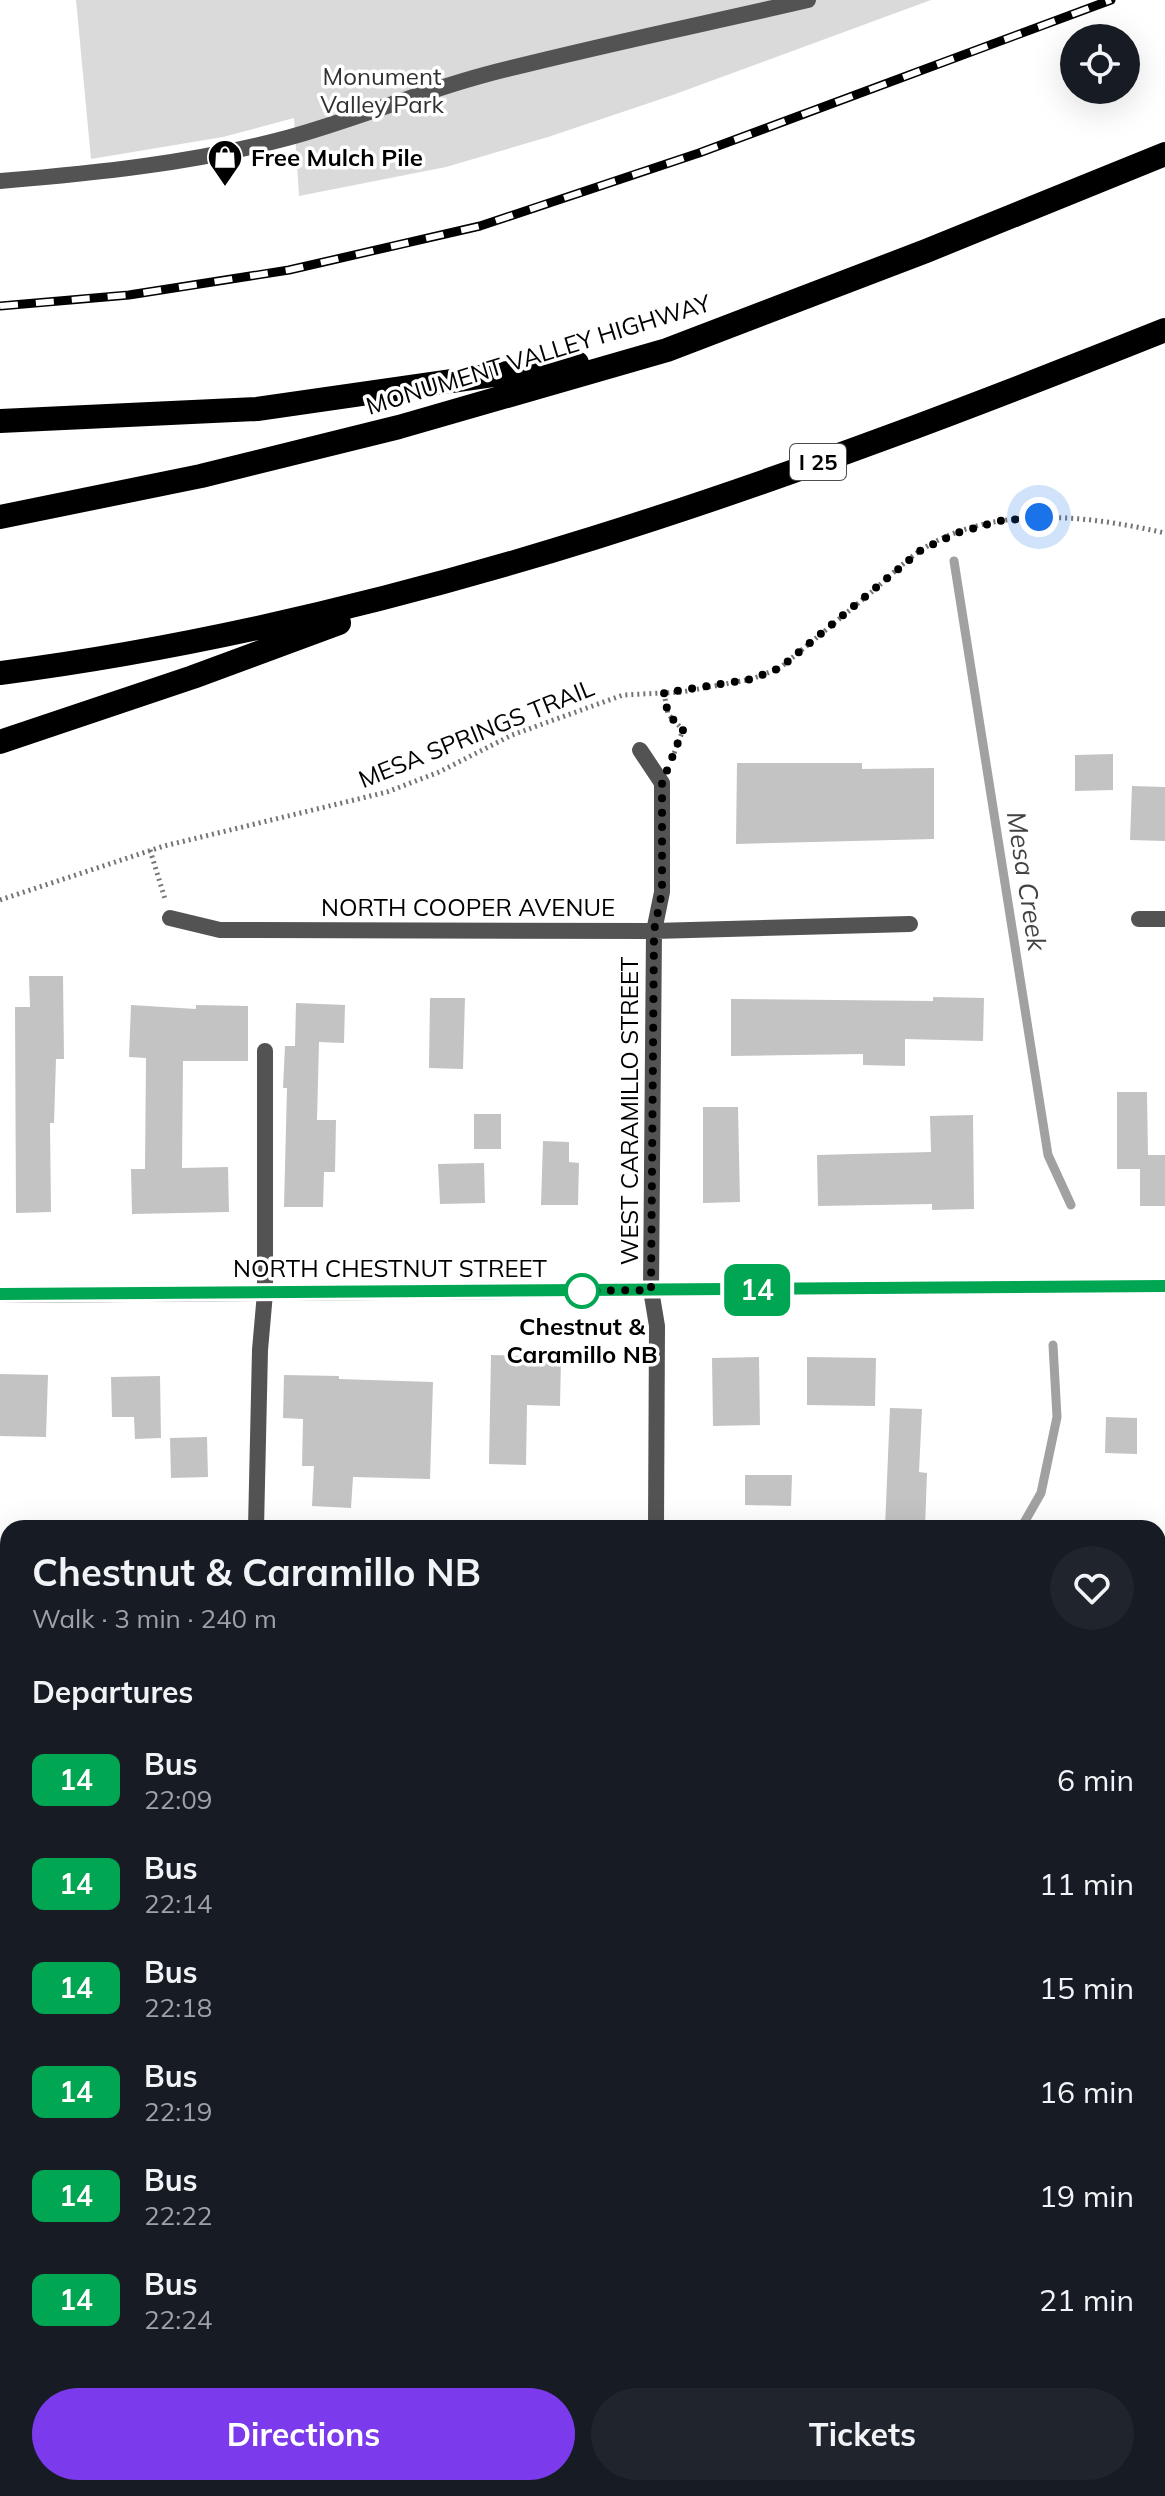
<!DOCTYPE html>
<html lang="en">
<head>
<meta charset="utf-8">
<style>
  :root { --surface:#171b24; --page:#20242c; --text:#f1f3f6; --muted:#9ea1a6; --accent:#7c3aed }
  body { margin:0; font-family:Mulish,sans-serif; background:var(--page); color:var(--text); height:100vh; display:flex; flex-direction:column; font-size:30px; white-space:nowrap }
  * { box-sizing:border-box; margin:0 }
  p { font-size:26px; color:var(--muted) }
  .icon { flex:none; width:44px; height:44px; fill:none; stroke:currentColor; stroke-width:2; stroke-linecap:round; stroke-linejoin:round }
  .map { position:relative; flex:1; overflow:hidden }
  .details { position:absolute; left:0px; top:1520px; width:1166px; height:976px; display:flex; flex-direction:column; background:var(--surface); border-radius:24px 24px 0 0; box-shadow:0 8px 32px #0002 }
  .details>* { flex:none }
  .badge { padding:0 16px; border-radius:12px; font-size:28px; line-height:52px }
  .controls { position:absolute; left:1060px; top:24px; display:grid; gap:16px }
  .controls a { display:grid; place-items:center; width:80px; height:80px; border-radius:50%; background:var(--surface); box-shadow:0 8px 32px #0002; font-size:40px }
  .you { position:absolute; width:40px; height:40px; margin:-20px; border:6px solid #fff; border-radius:50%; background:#1a73e8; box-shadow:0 0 0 12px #1a73e833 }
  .map>.badge { position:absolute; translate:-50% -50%; box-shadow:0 0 0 4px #fff }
  h2 { padding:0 32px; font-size:30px; line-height:72px }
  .round { display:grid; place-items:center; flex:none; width:84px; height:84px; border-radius:42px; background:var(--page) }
  .overview { display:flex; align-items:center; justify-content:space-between; height:136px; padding:0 32px }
  h1 { font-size:38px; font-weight:700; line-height:60px }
  .cta { display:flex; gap:16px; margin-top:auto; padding:16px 32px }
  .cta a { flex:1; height:92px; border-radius:48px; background:var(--accent); color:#fff; font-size:32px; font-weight:700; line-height:92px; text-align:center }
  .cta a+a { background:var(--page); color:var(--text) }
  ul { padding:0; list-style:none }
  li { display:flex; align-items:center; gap:24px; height:104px; padding:0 32px }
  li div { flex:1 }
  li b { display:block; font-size:30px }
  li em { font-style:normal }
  li .badge { min-width:88px; font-weight:700; text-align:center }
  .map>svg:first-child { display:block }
  .green { fill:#dadada }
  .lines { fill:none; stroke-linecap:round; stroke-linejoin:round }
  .stream { stroke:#a1a1a1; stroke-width:9 }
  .building { fill:#c3c3c3 }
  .path { stroke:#757575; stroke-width:5; stroke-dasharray:2 4; stroke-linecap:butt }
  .service { stroke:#535353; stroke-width:16 }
  .minor { stroke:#535353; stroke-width:16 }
  .tertiary { stroke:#535353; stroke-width:16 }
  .secondary { stroke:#202020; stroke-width:16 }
  .motorway { stroke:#000; stroke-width:24 }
  .rail-casing { stroke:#000; stroke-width:9 }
  .rail { stroke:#fff; stroke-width:6; stroke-dasharray:18; stroke-linecap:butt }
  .line-casing { stroke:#fff; stroke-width:18 }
  .line { stroke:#00a651; stroke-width:12 }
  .walk { stroke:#000; stroke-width:8; stroke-dasharray:0 14.4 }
  .stop-dot { fill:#fff; stroke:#00a651; stroke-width:4 }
  .labels { text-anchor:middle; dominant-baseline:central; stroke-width:7; stroke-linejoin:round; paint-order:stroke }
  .shield { fill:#fff; stroke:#4c4c4c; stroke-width:2 }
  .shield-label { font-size:22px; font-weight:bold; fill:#000 }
  .park-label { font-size:24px; fill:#313131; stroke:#fff }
  .poi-label { font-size:24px; font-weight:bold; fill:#000; stroke:#fff; text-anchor:start }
  .street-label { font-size:24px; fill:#000; stroke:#fff }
  .stop-label { font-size:24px; font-weight:bold; fill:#000; stroke:#fff }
  .water-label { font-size:26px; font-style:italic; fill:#424242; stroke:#fff }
</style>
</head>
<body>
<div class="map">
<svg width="1165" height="2496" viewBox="0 0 1165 2496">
  <rect width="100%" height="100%" fill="#fff"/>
  <path class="green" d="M76,0H931L670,96L548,137L446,167L299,196L294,118L223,137L91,159Z
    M0,2182H8V2488H1158V2317L1165,2318V2496H0Z"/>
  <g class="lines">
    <path class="stream" d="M954,561L1048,1155L1071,1205
      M1021,1528L1041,1493L1057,1417L1053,1345
      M0,2254L8,2253"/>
  </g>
  <path class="building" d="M1113,754V790L1075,791V755Z
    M737,763H862V769L934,768V839L736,844Z
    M1132,786L1165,787V841L1130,840Z
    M29,976H63L64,1059H56L54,1123H50L51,1212L16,1213L15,1007H30Z
    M933,997L984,998L983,1041L905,1039V1066L863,1065V1054L731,1056V999L933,1001Z
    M430,998H465L463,1069L429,1068Z
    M296,1003L345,1005L344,1043L319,1042L317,1120H336L335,1172H324L323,1207H284L287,1088H283L285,1046H295Z
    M131,1005L196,1009V1005L248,1006V1061H183L182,1168L228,1167L229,1212L132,1214L131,1169H145L146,1058L129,1057Z
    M1117,1092H1147L1148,1155H1165V1206H1140V1169H1117Z
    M703,1107H738L740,1202L703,1203Z
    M474,1114H501V1149H474Z
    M973,1115L974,1209L932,1210V1204L818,1206L817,1155L931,1152L930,1116Z
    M543,1141L569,1142V1162L579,1163L578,1205H541Z
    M484,1163L485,1203L440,1204L438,1164Z
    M491,1355L561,1357L560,1406L527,1405L526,1465L489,1464Z
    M759,1357L760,1425L713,1426L712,1358Z
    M807,1357L876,1358L875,1406L807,1405Z
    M0,1374L48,1375L46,1437L0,1436Z
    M284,1375L339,1376V1379L433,1382L430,1479L353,1477L351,1508L312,1506L314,1466H302L303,1419L283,1418Z
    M160,1376L161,1438L135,1439L134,1417H112L111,1377Z
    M890,1408L922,1409L919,1472L927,1473L925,1528H885Z
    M1106,1417L1137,1418V1454L1105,1453Z
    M207,1437L208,1477L171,1478L170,1438Z
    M745,1475H792L791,1506L745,1505Z"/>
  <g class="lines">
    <path class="path" d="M664,693L668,714L683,730L673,756
      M150,850L165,899
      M0,900L164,846L387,792L439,772L512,735L623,695L682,692L752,679L780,668C811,642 843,616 874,590C889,577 905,561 921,550C993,504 1086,515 1165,533
      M0,2283H8
      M0,2396L8,2397
      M0,2486L8,2485
      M21,2488L22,2496
      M226,2496L246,2488"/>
    <path class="service" d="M256,1528L260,1350L265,1293V1051"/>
    <path class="minor" d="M640,750L662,783V892L654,931L651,1290L657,1326L656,1528
      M170,918L220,930L654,931L910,924
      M1139,919H1165
      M0,1961H8
      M1158,2004H1165
      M1158,2204H1165"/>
    <path class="tertiary" d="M0,181C97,173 193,163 287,138C353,120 417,93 484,75C591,47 700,25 808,0"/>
    <path class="secondary" d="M0,1295L1165,1286"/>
    <path class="motorway" d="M0,421L257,409L577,363
      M0,517L201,476L399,427L667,350L926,251L1165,154
      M0,673C404,621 789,480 1165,330
      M0,742L193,677L339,623"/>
    <g class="rail-casing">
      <path id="rail" d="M0,306L129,295L289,270L480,226L699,153L1111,0"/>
    </g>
    <use href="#rail" class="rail"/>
  </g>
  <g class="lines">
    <g class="line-casing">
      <path id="line" d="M0,1294L1165,1286"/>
    </g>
    <use href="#line" class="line"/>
    <path class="walk" d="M582,1291L651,1290L654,931L662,892V783L683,730L668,714L664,693L752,679L780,668L921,550L957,533L999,521L1039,517"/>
  </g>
  <defs>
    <g id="shop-pin" transform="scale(1.8)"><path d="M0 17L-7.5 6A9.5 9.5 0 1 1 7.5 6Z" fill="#000" stroke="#fff"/><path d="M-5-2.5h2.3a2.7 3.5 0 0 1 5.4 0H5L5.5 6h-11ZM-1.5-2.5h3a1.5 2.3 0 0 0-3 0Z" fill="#fff"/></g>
  </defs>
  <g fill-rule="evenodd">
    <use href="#shop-pin" x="225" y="157"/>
  </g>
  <circle class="stop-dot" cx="582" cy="1291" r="16"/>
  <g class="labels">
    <rect class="shield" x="790" y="444" width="56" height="36" rx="6"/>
    <g class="shield-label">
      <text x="818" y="462">I 25</text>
    </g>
    <g class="park-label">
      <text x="382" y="76">Monument<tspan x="382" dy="28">Valley Park</tspan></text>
    </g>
    <g class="poi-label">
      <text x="251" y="157">Free Mulch Pile</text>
    </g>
    <g class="street-label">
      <text transform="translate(538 354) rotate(-17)">MONUMENT VALLEY HIGHWAY</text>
      <text transform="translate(476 733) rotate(-22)">MESA SPRINGS TRAIL</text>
      <text x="468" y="907">NORTH COOPER AVENUE</text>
      <text transform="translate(629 1111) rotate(-90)">WEST CARAMILLO STREET</text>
      <text x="390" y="1268">NORTH CHESTNUT STREET</text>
    </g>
    <g class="stop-label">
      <text x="582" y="1326">Chestnut &amp;<tspan x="582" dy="28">Caramillo NB</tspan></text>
    </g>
    <g class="water-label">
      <text transform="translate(1027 881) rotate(81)">Mesa Creek</text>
    </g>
  </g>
</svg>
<div class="controls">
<a><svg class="icon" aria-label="locate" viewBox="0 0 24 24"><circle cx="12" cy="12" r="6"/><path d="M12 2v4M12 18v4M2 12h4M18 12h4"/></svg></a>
</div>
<div class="you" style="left:1039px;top:517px"></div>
<b class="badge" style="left:757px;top:1290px;background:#00a651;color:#fff">14</b>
<section class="details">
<div class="overview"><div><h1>Chestnut &amp; Caramillo NB</h1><p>Walk · 3 min · 240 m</p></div><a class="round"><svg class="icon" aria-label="heart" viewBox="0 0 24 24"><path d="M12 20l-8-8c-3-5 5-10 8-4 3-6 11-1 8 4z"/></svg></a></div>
<h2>Departures</h2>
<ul>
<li><span class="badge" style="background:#00a651;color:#fff">14</span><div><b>Bus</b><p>22:09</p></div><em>6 min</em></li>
<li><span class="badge" style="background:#00a651;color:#fff">14</span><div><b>Bus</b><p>22:14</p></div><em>11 min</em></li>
<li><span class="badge" style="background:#00a651;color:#fff">14</span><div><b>Bus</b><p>22:18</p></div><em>15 min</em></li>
<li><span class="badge" style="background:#00a651;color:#fff">14</span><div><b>Bus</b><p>22:19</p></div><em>16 min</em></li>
<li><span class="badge" style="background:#00a651;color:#fff">14</span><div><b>Bus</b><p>22:22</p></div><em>19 min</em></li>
<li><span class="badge" style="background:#00a651;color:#fff">14</span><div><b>Bus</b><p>22:24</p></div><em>21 min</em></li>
</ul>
<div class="cta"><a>Directions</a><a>Tickets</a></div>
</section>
</div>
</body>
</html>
